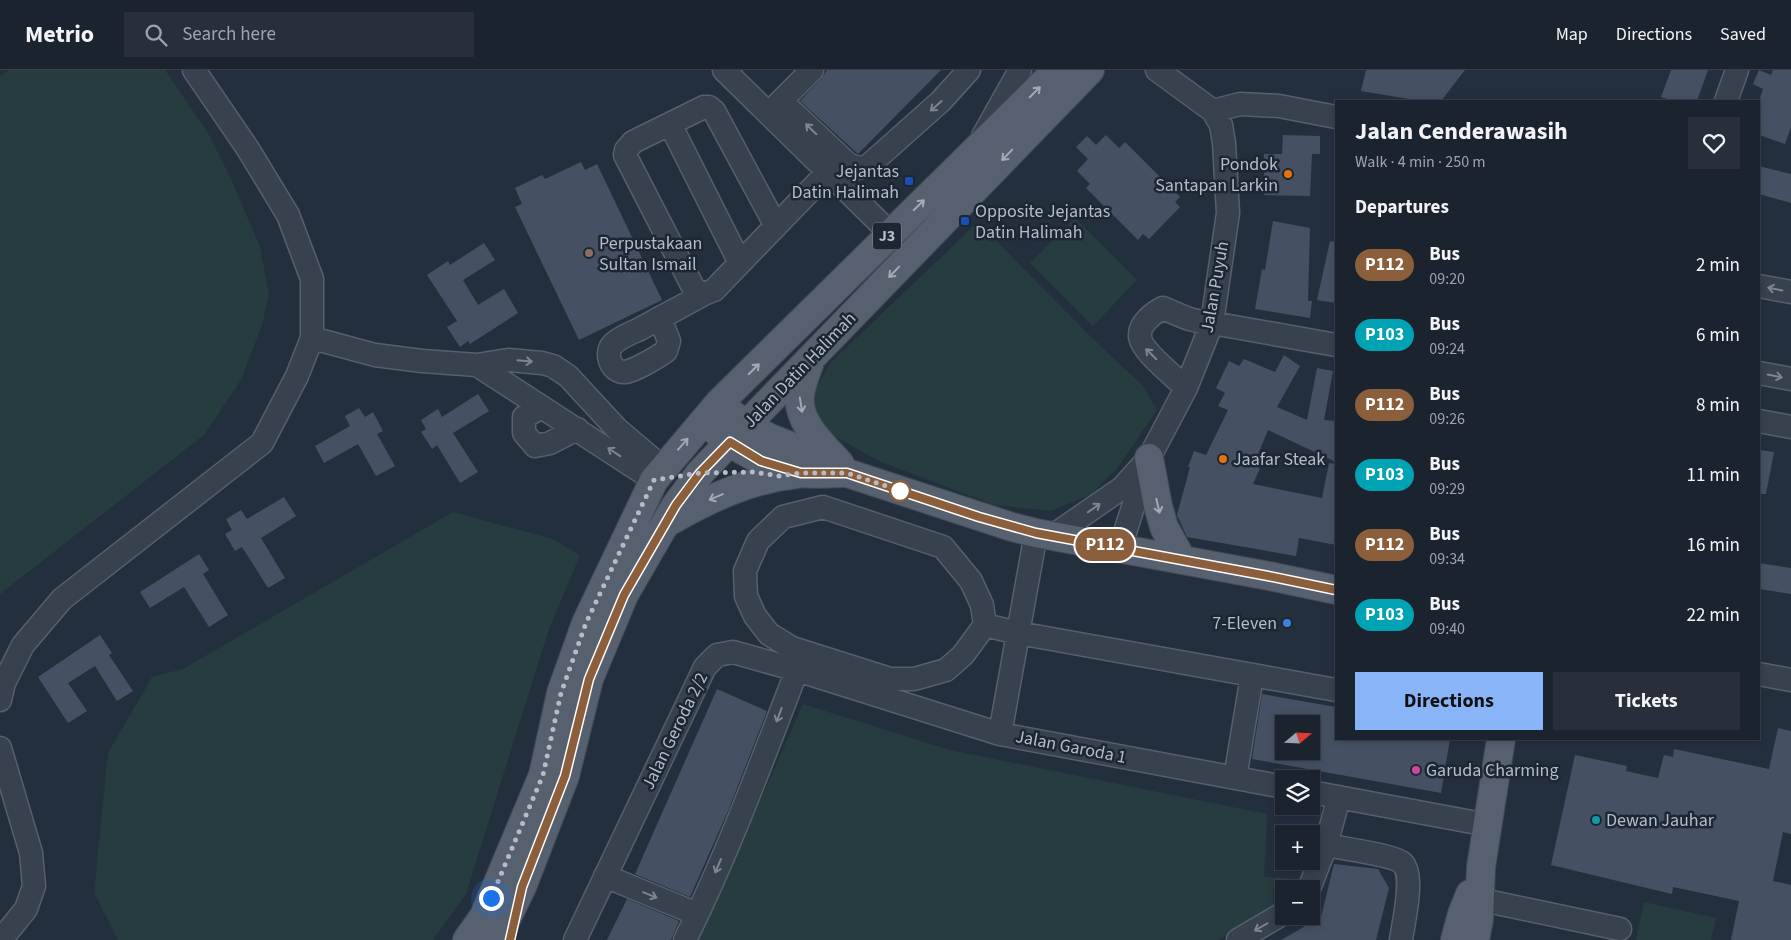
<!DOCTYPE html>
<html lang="en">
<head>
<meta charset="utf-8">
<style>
  :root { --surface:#1b232e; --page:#282f3a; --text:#f1f3f6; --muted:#a0a4aa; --line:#39404a; --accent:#8ab4f8 }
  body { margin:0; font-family:"Source Sans 3",sans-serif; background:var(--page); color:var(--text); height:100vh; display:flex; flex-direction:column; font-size:19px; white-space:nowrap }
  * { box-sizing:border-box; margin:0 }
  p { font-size:16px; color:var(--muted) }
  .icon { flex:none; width:28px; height:28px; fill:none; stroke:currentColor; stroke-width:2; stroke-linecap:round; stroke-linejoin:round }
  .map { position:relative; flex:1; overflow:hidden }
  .drawer { position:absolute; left:1335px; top:30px; width:425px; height:640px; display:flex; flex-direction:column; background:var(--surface); border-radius:0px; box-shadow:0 2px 8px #0003,0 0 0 1px var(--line) }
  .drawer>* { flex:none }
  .badge { padding:0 10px; border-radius:16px; font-size:18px; line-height:32px }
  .needle { width:32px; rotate:71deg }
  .fabs { position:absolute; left:1275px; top:645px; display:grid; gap:10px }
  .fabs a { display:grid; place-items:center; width:45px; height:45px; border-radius:0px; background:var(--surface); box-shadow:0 2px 8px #0003,0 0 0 1px var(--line); font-size:25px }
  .you { position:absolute; width:25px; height:25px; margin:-12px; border:4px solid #fff; border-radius:50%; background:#1a73e8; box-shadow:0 0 0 8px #1a73e833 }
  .map>.badge { position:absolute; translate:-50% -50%; box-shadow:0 0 0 2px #fff }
  h2 { padding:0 20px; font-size:19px; line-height:45px }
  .round { display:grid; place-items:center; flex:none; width:52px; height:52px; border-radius:0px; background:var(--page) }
  .head { display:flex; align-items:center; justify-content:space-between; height:85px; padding:0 20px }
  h1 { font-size:24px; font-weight:700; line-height:38px }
  .button { display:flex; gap:10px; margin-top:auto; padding:10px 20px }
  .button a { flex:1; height:58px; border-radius:0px; background:var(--accent); color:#111; font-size:20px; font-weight:700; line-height:58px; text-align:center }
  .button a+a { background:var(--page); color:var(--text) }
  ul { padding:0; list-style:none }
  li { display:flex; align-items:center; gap:15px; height:70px; padding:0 20px }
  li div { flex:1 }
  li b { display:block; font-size:19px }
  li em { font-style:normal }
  li .badge { min-width:55px; font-weight:700; text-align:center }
  header { display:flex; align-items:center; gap:30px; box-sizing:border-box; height:70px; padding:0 25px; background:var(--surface); border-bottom:1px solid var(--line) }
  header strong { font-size:24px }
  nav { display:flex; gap:28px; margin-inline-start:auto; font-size:18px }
  .search { width:350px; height:45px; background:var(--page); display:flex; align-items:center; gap:12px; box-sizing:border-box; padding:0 18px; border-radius:0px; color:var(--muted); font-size:19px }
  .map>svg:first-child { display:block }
  .green { fill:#263c3f }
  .building { fill:#455162; fill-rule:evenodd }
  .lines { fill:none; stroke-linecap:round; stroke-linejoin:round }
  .minor-casing { stroke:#565f6c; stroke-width:25 }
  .major-casing { stroke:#414a57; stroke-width:30 }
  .minor { stroke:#38414e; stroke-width:22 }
  .major { stroke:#56606e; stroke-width:28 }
  .oneway { stroke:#a1aab7 }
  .oneway2 { stroke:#7c8592 }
  .line-casing { stroke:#fff; stroke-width:11 }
  .line { stroke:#8b5e3c; stroke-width:8 }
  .walk { stroke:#b4bcc9; stroke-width:5; stroke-dasharray:0 9 }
  .food-dot { fill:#e8710a; stroke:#1d2633; stroke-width:2 }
  .transit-dot { fill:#1a4fb4; stroke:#1d2633; stroke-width:2 }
  .education-dot { fill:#8d6e63; stroke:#1d2633; stroke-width:2 }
  .stop-dot { fill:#fff; stroke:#8b5e3c; stroke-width:2.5 }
  .shop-dot { fill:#3f7fe0; stroke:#1d2633; stroke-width:2 }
  .hotel-dot { fill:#d1479c; stroke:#1d2633; stroke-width:2 }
  .culture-dot { fill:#0f9aa8; stroke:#1d2633; stroke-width:2 }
  .labels { text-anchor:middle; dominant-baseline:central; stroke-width:5; stroke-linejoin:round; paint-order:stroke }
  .shield { fill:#1d2633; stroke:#878f9c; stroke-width:1 }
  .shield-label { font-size:16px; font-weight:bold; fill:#b4bcc9 }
  .poi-label { font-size:18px; fill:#b4bcc9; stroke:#1d2633; text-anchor:start }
  .street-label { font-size:18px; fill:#b4bcc9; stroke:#1d2633 }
</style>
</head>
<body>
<header>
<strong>Metrio</strong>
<div class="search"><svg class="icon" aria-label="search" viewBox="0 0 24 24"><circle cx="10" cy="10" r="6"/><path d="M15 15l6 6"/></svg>Search here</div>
<nav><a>Map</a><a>Directions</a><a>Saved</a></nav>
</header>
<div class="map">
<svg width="1791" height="870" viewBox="0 0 1791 870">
  <rect width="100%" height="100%" fill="#242f3e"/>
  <path class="green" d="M9,0H165L208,63L232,111L260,177L269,224L262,255L241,310L204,365L0,524V6Z
    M1075,148L1137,210L1093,256L1030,193Z
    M978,152L1091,267L1143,316L1157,340L1116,400L1090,425L1051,441L994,435L879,391L836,367L810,345V332L830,293Z
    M453,442L553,469L580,485L548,562L466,824L433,870H118L94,823L108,683L152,607L183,599Z
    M803,634L950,680L1267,744L1264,807L1299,809L1296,819H1284V833L1218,870H699Z
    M1644,832L1716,848L1711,870H1636Z"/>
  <path class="building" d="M827,0H941L858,84L800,31L821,9Z
    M1366,0H1465L1441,31H1408L1409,29L1361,21Z
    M1671,0H1708L1697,31H1674L1661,27Z
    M1759,0L1771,5L1773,0H1791V57L1785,74L1759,65V31L1763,19L1753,14Z
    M1106,65L1119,78L1125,72L1180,127L1175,132L1180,137L1149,169L1143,164L1138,170L1086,118L1090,114L1077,101L1088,89L1076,77L1087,66L1096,75Z
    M1283,65L1320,66V84H1312L1310,126L1264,125V84H1282Z
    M581,92L585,100L597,94L662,230L579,270L515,137L522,134L515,118L542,105L545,109Z
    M1759,96L1791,104V133L1759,124Z
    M1273,151L1310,158L1308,231H1312L1310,248L1255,239L1262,199L1265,200Z
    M1330,171L1336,172V233L1317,230Z
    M484,173L495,190L463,210L478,235L504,219L518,243L470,274L468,271L460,277L447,257L457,251L427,205L448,191L450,195Z
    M1284,285L1300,296L1277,337L1307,350L1317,298L1333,301L1324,350L1336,351V392L1268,360L1254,394L1260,398L1253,414L1322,428L1329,393L1336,394V475L1299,468L1296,486L1187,467L1177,445L1190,397H1188L1194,381L1206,385L1228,340L1218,336L1225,323L1216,318L1229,291L1239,296L1244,289L1275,302Z
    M478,324L489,341L453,363L478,402L460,413L437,375L432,379L421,362L426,359L421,350L438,339L442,347Z
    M359,338L365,347L373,342L383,361L377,364L395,396L376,406L358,374L324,393L315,376L350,356L345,346Z
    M1759,380L1774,382L1766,424H1759Z
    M284,427L296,446L261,468L285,508L268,518L242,477L235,481L225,464L232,460L226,449L241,440L247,449Z
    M199,484L209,500L203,504L228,545L209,557L184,517L150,538L140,522Z
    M1759,493L1791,498V524L1759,519Z
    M100,565L112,583L109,585L133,621L117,631L95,596L68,613L87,641L68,653L38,607Z
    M717,619L767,641L728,741L690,827L635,804Z
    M1262,624L1336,637V669H1450L1441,723L1252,689ZM1284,654H1311V681H1284Z
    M1778,658L1791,661V764L1783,762L1773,811L1791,815V870H1731L1739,831L1673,817L1672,824L1551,795L1575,685L1627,696L1626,701L1658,708L1664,685L1673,687L1674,679L1769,699Z
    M1334,794L1378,799L1389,818L1376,870H1281L1321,847Z
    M627,829L679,851L671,870H607Z"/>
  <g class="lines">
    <g class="minor-casing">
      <path id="minor" d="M724,0L890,163
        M781,31L848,94L858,98L868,96L941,31L969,0
        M1726,31L1737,0
        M771,41L812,0
        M1213,41L1240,34L1279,36L1336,47
        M670,54L740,193
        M983,66L1020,0
        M776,156L714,41L709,37H704L633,72L626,80L625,85L694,219L704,224L714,220L828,102
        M1759,216L1791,222
        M660,248L669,271L666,281C658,287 634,301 625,302C611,303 604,283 613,274C620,267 631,263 640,259C661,247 683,236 704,224
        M312,268L375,285L422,291L477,295L508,290L542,293L553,296L568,306L617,359L663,398
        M477,295L654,410
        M1759,303L1791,309
        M1186,318C1176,308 1140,280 1140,266C1139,254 1153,243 1163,238C1182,246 1192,252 1212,253L1336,275
        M542,337L524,347V363L535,376L550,373L577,359
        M1759,351L1791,357
        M823,437L943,477L971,511L982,535L985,555L963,585L946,600L914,609H890L792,578L769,564L755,546L746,526L745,501L758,471L783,447Z
        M1054,465L1122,418L1149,388L1186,318L1212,253L1228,143L1224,73L1221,55L1213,41L1157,0
        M1120,478L1146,396
        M985,555L1018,563L1336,620
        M1759,604L1791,610
        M0,630L4,613L23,575L62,529L262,373L297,306L312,268V209L288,145L248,79L194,0
        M1000,664L1036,463
        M0,678L31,783L34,816L26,839L1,870
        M1235,708L1252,606
        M1311,722L1488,755
        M1326,775C1340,778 1392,785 1401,792C1416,802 1403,854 1401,870
        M605,806L697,844
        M1309,819L1326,775L1339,727
        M1468,827L1620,859
        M575,870L705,597L717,585L733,582L797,600L1000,664L1284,717
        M685,870C728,783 762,691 797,600
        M1238,870L1284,843"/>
    </g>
    <g class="major-casing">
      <path id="major" d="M810,292C806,303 801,315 800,326C797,353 824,376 840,394
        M732,344L747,356L770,368L803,381L847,403L1012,457L1036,463L1269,506L1336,520
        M717,362C741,382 769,397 800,403C814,405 830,403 843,403
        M1149,388L1158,436L1164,457L1182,490
        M670,451C710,428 751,409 797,404
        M467,870L484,846L543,705L561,623L586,553L654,410L719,333L1057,0
        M494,870L504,854L522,817L565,706L589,609L624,525L676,435L700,403L721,381L1090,0
        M1455,870L1462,844L1470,824
        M1475,870L1479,849L1481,797L1501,669"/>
    </g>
    <use href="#minor" class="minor"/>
    <use href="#major" class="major"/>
  </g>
  <defs><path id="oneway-shaft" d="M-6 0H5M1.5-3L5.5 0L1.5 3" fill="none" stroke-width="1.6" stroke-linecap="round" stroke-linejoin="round" transform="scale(1.25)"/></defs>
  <g class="oneway">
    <use href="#oneway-shaft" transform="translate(1035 22) rotate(-45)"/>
    <use href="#oneway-shaft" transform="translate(1007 85) rotate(134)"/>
    <use href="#oneway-shaft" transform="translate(919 135) rotate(-44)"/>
    <use href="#oneway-shaft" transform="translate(894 202) rotate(134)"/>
    <use href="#oneway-shaft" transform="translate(754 299) rotate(-45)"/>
    <use href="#oneway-shaft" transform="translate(801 335) rotate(81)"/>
    <use href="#oneway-shaft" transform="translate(683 374) rotate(-49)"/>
    <use href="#oneway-shaft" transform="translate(716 427) rotate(157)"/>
    <use href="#oneway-shaft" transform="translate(1158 436) rotate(77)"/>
  </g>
  <g class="oneway2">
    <use href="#oneway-shaft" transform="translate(936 36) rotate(138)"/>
    <use href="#oneway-shaft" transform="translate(811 59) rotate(-136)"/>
    <use href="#oneway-shaft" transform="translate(1775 219) rotate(-168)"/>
    <use href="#oneway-shaft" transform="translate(1151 284) rotate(-135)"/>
    <use href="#oneway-shaft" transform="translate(525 291) rotate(5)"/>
    <use href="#oneway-shaft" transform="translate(1775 306) rotate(11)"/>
    <use href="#oneway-shaft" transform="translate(614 382) rotate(-146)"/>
    <use href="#oneway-shaft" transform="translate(1094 438) rotate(-35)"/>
    <use href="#oneway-shaft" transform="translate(779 645) rotate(111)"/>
    <use href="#oneway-shaft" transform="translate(718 796) rotate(113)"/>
    <use href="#oneway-shaft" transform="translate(650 825) rotate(22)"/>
    <use href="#oneway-shaft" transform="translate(1261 857) rotate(150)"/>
  </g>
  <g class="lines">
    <g class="line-casing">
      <path id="line" d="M510,870L522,817L565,706L589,609L624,525L676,435L700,403L730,372L761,391L801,403H847L979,447L1036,463L1268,506L1336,520"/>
    </g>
    <use href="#line" class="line"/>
    <path class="walk" d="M491,828L543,705L561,623L586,553L654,410L700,403L754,402L779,406L801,403H847L904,422L900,421"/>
  </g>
  <g class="food-dot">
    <circle cx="1288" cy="104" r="5"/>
    <circle cx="1223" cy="389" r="5"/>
  </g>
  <g class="transit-dot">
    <rect x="904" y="106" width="10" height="10" rx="2.5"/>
    <rect x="960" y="146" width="10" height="10" rx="2.5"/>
  </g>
  <circle class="education-dot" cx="589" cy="183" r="5"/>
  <circle class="stop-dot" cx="900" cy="421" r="10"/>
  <circle class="shop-dot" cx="1287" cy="553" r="5"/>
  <circle class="hotel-dot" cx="1416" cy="700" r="5"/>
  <circle class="culture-dot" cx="1596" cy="750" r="5"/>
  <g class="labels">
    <rect class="shield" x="873" y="152.5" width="28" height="27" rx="4"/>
    <g class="shield-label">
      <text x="887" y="166">J3</text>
    </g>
    <g class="poi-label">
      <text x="1278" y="94" text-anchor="end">Pondok<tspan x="1278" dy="21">Santapan Larkin</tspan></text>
      <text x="899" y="101" text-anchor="end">Jejantas<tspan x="899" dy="21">Datin Halimah</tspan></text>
      <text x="975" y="141">Opposite Jejantas<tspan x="975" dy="21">Datin Halimah</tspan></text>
      <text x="599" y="173">Perpustakaan<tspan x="599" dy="21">Sultan Ismail</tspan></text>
      <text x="1233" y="389">Jaafar Steak</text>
      <text x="1277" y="553" text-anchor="end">7-Eleven</text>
      <text x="1426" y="700">Garuda Charming</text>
      <text x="1606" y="750">Dewan Jauhar</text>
    </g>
    <g class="street-label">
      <text transform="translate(1215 217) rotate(-80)">Jalan Puyuh</text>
      <text transform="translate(800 300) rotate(-46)">Jalan Datin Halimah</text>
      <text transform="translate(675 661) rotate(-64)">Jalan Geroda 2/2</text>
      <text transform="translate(1071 677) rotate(11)">Jalan Garoda 1</text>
    </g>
  </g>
</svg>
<div class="fabs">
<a><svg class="needle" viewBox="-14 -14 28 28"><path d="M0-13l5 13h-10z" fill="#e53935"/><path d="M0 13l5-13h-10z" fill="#a0a4aa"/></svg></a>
<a><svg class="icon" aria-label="layers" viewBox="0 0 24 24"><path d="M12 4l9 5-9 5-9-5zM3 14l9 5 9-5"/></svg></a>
<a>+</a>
<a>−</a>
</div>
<div class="you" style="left:491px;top:828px"></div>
<b class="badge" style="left:1105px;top:475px;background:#8b5e3c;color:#fff">P112</b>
<section class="drawer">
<div class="head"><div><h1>Jalan Cenderawasih</h1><p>Walk · 4 min · 250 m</p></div><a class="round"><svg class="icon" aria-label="heart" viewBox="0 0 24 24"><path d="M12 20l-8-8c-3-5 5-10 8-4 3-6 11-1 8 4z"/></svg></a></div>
<h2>Departures</h2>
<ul>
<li><span class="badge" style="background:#8b5e3c;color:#fff">P112</span><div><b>Bus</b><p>09:20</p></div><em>2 min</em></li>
<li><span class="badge" style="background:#00a3b4;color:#fff">P103</span><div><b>Bus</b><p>09:24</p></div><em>6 min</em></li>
<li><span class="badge" style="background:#8b5e3c;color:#fff">P112</span><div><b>Bus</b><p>09:26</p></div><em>8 min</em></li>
<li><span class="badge" style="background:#00a3b4;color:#fff">P103</span><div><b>Bus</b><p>09:29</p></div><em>11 min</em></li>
<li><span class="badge" style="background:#8b5e3c;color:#fff">P112</span><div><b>Bus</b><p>09:34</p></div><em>16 min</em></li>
<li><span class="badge" style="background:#00a3b4;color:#fff">P103</span><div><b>Bus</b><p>09:40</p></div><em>22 min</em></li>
</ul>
<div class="button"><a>Directions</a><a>Tickets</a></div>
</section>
</div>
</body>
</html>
